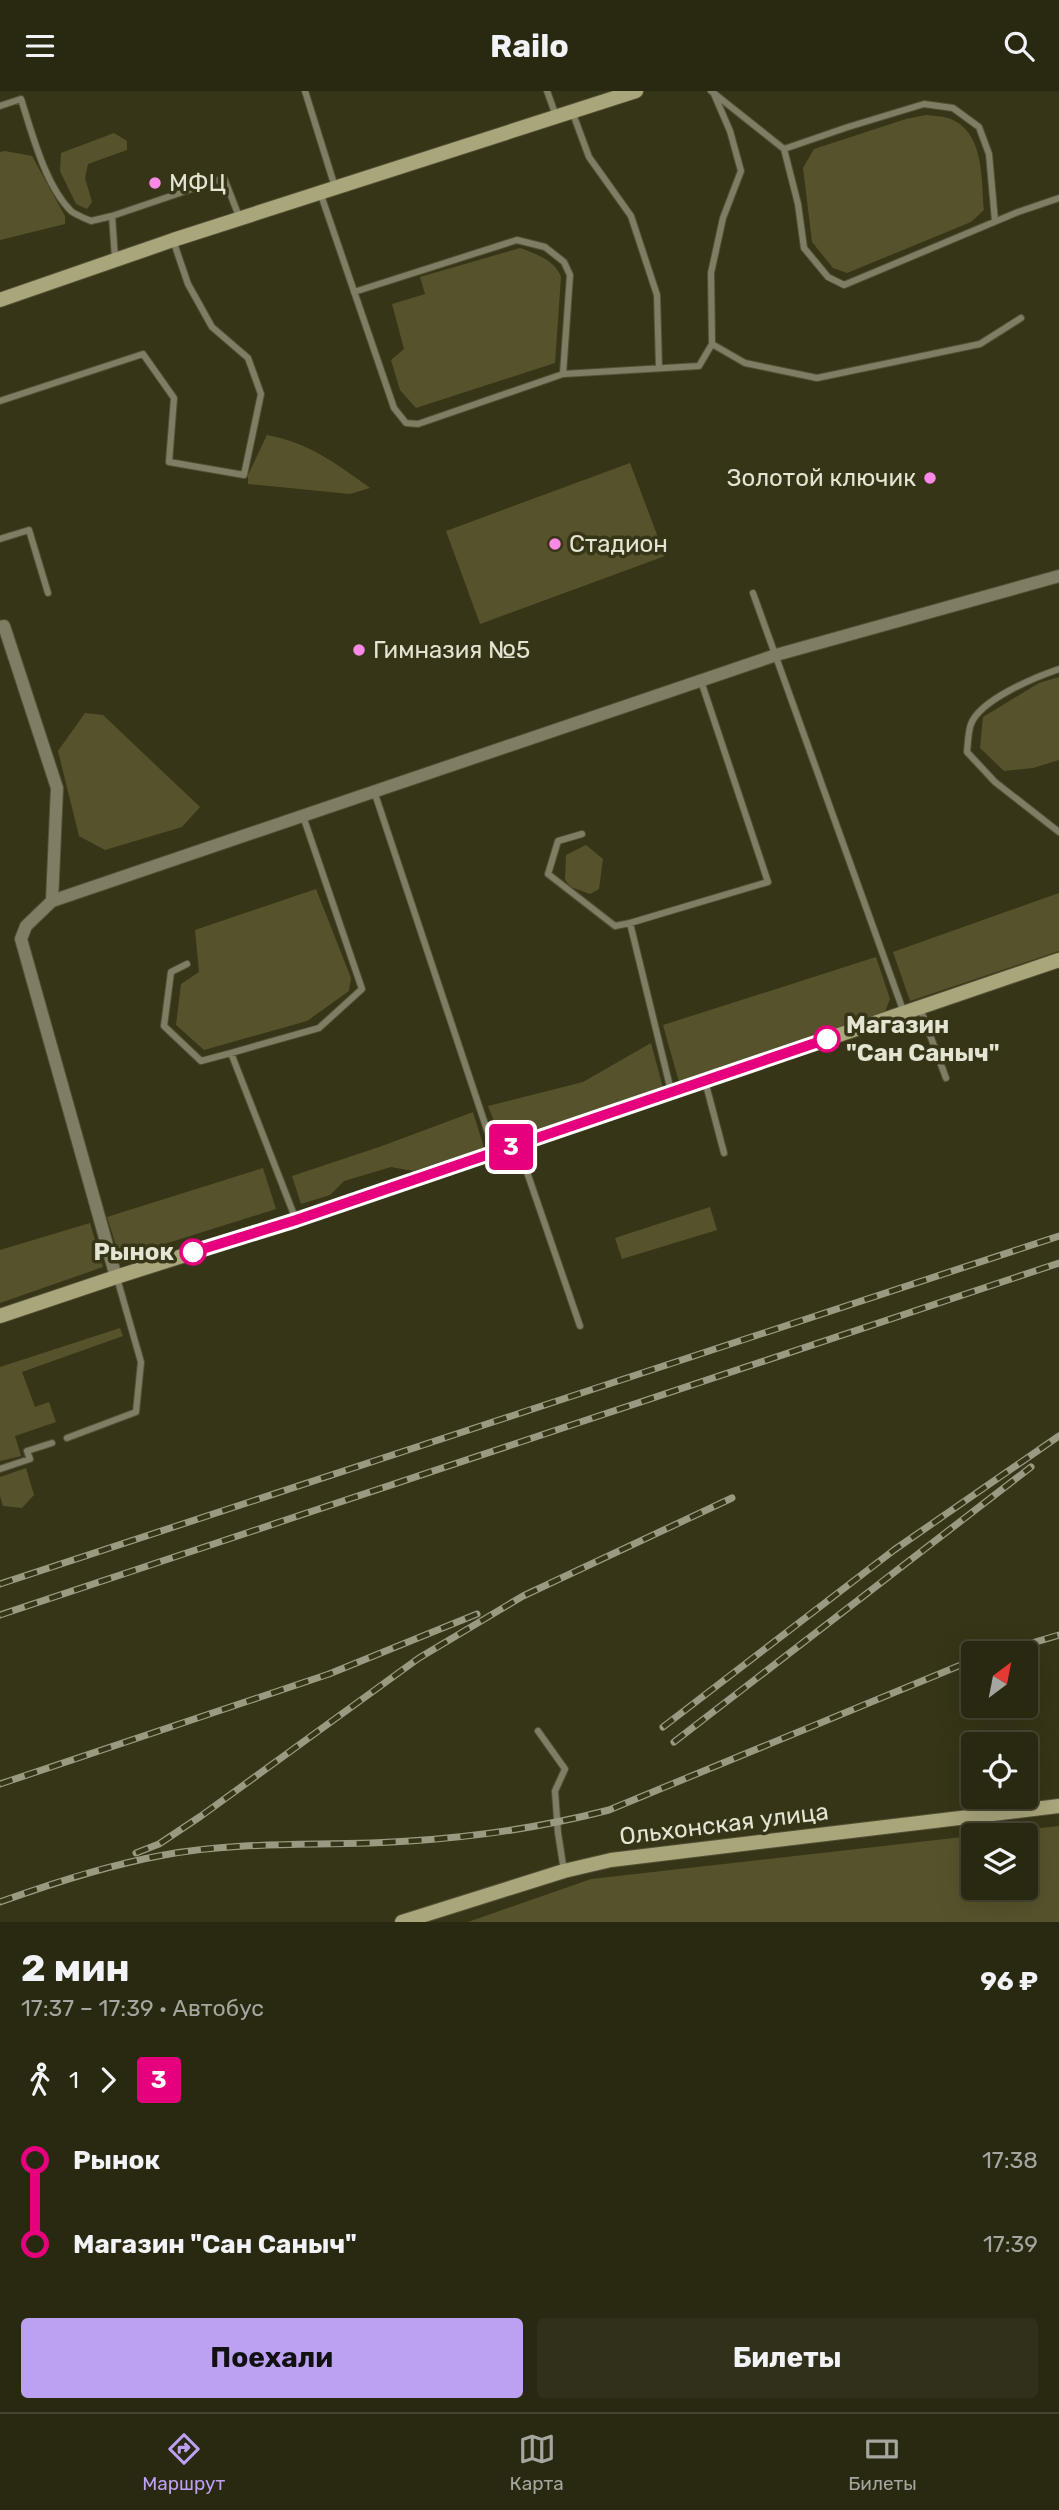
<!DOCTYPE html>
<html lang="ru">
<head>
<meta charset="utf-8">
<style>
  :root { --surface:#292811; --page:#31301a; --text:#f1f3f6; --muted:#a5a69f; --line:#454431; --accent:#bca0f2 }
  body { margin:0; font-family:Rubik,sans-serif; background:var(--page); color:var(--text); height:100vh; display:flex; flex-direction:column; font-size:26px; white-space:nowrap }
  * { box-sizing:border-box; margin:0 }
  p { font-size:23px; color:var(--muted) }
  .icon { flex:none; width:38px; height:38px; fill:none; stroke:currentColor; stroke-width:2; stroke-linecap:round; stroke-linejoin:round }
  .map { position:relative; height:1831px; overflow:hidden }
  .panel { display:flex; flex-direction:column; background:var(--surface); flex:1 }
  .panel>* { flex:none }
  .badge { padding:0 14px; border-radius:5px; font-size:24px; line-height:46px }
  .needle { width:46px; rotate:32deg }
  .controls { position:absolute; left:961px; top:1550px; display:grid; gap:14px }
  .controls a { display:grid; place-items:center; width:77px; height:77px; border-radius:7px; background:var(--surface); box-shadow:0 7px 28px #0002,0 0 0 2px var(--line); font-size:35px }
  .map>.badge { position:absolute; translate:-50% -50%; box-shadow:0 0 0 4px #fff }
  .legs { display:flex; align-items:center; gap:10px; height:77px; padding:0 21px; font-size:23px }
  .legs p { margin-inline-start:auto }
  .summary { display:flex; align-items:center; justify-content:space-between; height:119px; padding:0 21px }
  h1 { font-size:38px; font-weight:700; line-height:52px }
  .button { display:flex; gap:14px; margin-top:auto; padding:14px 21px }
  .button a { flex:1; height:80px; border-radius:7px; background:var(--accent); color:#111; font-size:28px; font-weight:700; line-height:80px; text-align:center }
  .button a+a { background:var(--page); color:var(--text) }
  ul { padding:0 21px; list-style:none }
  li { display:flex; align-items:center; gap:24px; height:84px; font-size:26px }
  li i { display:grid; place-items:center; width:10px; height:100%; margin:0 9px; background:currentColor }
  li i::after { content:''; width:18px; height:18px; margin:-9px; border:5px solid; border-radius:50%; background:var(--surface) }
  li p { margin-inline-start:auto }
  li:first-child i { background:linear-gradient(#0000 50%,currentColor 0) }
  li:last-child i { background:linear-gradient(currentColor 50%,#0000 0) }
  header { display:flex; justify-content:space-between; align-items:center; height:91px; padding:0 21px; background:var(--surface); font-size:32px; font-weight:700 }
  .menu { display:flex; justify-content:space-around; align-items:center; height:98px; border-top:2px solid var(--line); background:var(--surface); font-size:19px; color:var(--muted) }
  .menu a { display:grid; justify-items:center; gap:4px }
  .menu .selected { color:var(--accent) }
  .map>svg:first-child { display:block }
  .green { fill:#56532c; fill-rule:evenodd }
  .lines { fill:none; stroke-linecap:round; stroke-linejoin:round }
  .lane-casing { stroke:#535135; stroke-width:8 }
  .street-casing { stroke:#535135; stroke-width:14 }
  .secondary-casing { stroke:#535135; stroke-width:16 }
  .lane { stroke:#7f7d63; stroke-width:6 }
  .street { stroke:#7f7d63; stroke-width:12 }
  .secondary { stroke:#a9a67c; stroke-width:14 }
  .rail-casing { stroke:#9a9982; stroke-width:7 }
  .rail { stroke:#373517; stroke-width:4.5; stroke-dasharray:13; stroke-linecap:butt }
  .line-1-casing { stroke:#fff; stroke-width:16 }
  .line-1 { stroke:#e6007e; stroke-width:10 }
  .poi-dot { fill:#fb87e6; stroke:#373517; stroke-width:2.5 }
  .stop-1-dot { fill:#fff; stroke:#e6007e; stroke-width:3.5 }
  .labels { text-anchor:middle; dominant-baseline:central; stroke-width:7; stroke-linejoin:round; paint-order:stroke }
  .poi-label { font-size:24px; fill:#e4e4d2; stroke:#373517; text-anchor:start }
  .stop-label { font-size:24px; font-weight:bold; fill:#e4e4d2; stroke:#373517; text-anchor:start }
  .street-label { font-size:24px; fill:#e4e4d2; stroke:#373517 }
</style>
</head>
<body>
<header><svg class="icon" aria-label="menu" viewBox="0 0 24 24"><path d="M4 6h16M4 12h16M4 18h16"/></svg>Railo<svg class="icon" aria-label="search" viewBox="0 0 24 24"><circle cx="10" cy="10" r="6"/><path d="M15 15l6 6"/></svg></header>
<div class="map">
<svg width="1059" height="1831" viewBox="0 0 1059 1831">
  <rect width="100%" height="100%" fill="#373517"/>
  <path class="green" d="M926,24C933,25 941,25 948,27C985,40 981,87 984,119L971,131L847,182L833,177L812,151L803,77L814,58L906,28Z
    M114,42L127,50V59L88,73L85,87L92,111L87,118L76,113L60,80L61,62Z
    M5,60L32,65L65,125V133L0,149V61Z
    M520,157C536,163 555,169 561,186L555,272L416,317L400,299L391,269L404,258L392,213L425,203L420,186Z
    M267,344C310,352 335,372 370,397L350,403L248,393V384Z
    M630,372L665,465L480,533L446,440Z
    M1059,586V669L1033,677L1004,680L980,657L983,626L1039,592Z
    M85,622L103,624L200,716L182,736L105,759L79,745L58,660Z
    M586,754L603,768L599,798L590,803L571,796L565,789L566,764Z
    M316,798L351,887L349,900L307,930L204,959L176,934L181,893L199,881L195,839Z
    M1059,802V860L910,910L893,861Z
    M876,866L890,908L884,923L679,991L663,934Z
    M651,952L663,997L502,1051L488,1015L583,991Z
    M473,1021L484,1057L413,1080L391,1076L344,1090L330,1104L301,1113L292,1085L382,1055Z
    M263,1077L276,1118L120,1167L107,1126Z
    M710,1116L717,1139L622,1168L615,1147Z
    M90,1132L103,1176L0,1212V1159Z
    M120,1237L123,1245L22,1281L35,1316L49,1311L56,1331L15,1345L21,1365L0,1370V1276Z
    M26,1377L34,1404L22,1417L3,1415L0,1405V1386Z
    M1059,1735V1831H468L591,1788ZM973,1745H1026V1797H973Z"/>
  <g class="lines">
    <g class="lane-casing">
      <path id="lane" d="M305,0L335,96
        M547,0L556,25
        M711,0L784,58
        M0,15L21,8C32,42 45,94 71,120C76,124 84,127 91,130L112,125
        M572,20L589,66L631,125L657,204L659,277
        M320,101L394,317L406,332L418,333L563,283L699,275L712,253L711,182L723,127L741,80L730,40L714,3
        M995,130L989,63L979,36L953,17L924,13L848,36L784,58L798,113L804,157L828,186L844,194L1018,121L1059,107
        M115,167L112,125L224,87L240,128
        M354,201L517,149L545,156L564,171L570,184L563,283
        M712,253L745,272L817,287L980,253L1021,227
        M0,310L143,263L174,307L169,371L244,384L261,303L248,267L212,236L188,193L173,149
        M0,448L29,439L48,502
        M753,502L904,922
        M1059,578C1035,586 980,609 971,633C968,641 968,652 967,661L995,691L1059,741
        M374,700L494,1060
        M582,743L558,750L548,783L615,835L630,832
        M187,873L171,881L164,935L201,970L231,962
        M920,917L946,987
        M705,990L724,1062
        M671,1000L630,832L768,791L701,590
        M518,1055L580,1235
        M296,1129L231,962L319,937L362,898L303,725
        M67,1347L136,1321L141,1271L117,1187
        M0,1378L30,1368L27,1360L52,1352
        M538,1640L565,1678L555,1700L558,1742L564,1780"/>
    </g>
    <g class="street-casing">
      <path id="street" d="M0,536L4,535L57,697L52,810
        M116,1186L21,848L26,835L52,810L776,564L1059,485"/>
    </g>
    <g class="secondary-casing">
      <path id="secondary" d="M0,209L173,149L636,0
        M0,1225L116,1186L296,1129L1059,869
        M402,1831L564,1780L611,1769L1059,1715"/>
    </g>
    <use href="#lane" class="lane"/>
    <use href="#street" class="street"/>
    <use href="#secondary" class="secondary"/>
    <g class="rail-casing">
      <path id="rail" d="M0,1493L1059,1145
        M0,1524L1059,1172
        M995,1563L1059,1544
        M663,1636L894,1459L1059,1345
        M674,1651L1031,1376
        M0,1693L329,1583L477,1523
        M136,1762L159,1753L201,1725L419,1567L523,1505L732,1407
        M0,1811C53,1792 108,1774 164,1764C245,1749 327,1756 409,1750C476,1746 543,1736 609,1719L973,1569"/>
    </g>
    <use href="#rail" class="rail"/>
  </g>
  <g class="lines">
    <g class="line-1-casing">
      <path id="line-1" d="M193,1161L296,1129L827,948"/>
    </g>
    <use href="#line-1" class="line-1"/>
  </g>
  <g class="poi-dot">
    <circle cx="155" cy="92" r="7"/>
    <circle cx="930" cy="387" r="7"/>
    <circle cx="555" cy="453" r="7"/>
    <circle cx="359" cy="559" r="7"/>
  </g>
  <g class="stop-1-dot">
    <circle cx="827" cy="948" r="12"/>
    <circle cx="193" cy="1161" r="12"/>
  </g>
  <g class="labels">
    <g class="poi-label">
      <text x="169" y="92">МФЦ</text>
      <text x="916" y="387" text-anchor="end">Золотой ключик</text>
      <text x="569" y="453">Стадион</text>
      <text x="373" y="559">Гимназия №5</text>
    </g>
    <g class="stop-label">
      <text x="846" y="934">Магазин<tspan x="846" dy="28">"Сан Саныч"</tspan></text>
      <text x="174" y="1161" text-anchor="end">Рынок</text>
    </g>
    <g class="street-label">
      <text transform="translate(724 1733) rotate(-7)">Ольхонская улица</text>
    </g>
  </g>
</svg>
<div class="controls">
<a><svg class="needle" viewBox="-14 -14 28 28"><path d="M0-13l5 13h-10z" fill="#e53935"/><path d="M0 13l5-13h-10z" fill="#a5a69f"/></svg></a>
<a><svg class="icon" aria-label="locate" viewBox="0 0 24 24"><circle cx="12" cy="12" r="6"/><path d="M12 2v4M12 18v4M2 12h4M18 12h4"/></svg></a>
<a><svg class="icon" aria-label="layers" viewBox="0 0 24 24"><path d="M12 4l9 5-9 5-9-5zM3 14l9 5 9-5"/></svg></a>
</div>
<b class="badge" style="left:511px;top:1056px;background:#e6007e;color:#fff">3</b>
</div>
<section class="panel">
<div class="summary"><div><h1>2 мин</h1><p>17:37 – 17:39 · Автобус</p></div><b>96 ₽</b></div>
<div class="legs"><svg class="icon" aria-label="walk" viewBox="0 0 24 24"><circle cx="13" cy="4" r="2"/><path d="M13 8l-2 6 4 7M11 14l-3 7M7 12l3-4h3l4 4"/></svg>1<svg class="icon" aria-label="forward" viewBox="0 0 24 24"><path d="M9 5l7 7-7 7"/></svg><b class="badge" style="background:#e6007e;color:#fff">3</b></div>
<ul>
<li><i style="color:#e6007e"></i><b>Рынок</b><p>17:38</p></li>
<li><i style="color:#e6007e"></i><b>Магазин &quot;Сан Саныч&quot;</b><p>17:39</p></li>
</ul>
<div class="button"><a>Поехали</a><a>Билеты</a></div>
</section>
<nav class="menu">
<a class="selected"><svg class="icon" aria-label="directions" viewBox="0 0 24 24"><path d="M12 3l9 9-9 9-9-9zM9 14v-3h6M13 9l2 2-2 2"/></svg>Маршрут</a>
<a><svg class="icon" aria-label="map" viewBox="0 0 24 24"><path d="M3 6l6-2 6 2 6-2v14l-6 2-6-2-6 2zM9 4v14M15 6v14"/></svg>Карта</a>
<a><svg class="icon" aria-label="tickets" viewBox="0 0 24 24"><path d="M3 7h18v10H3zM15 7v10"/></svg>Билеты</a>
</nav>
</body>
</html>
